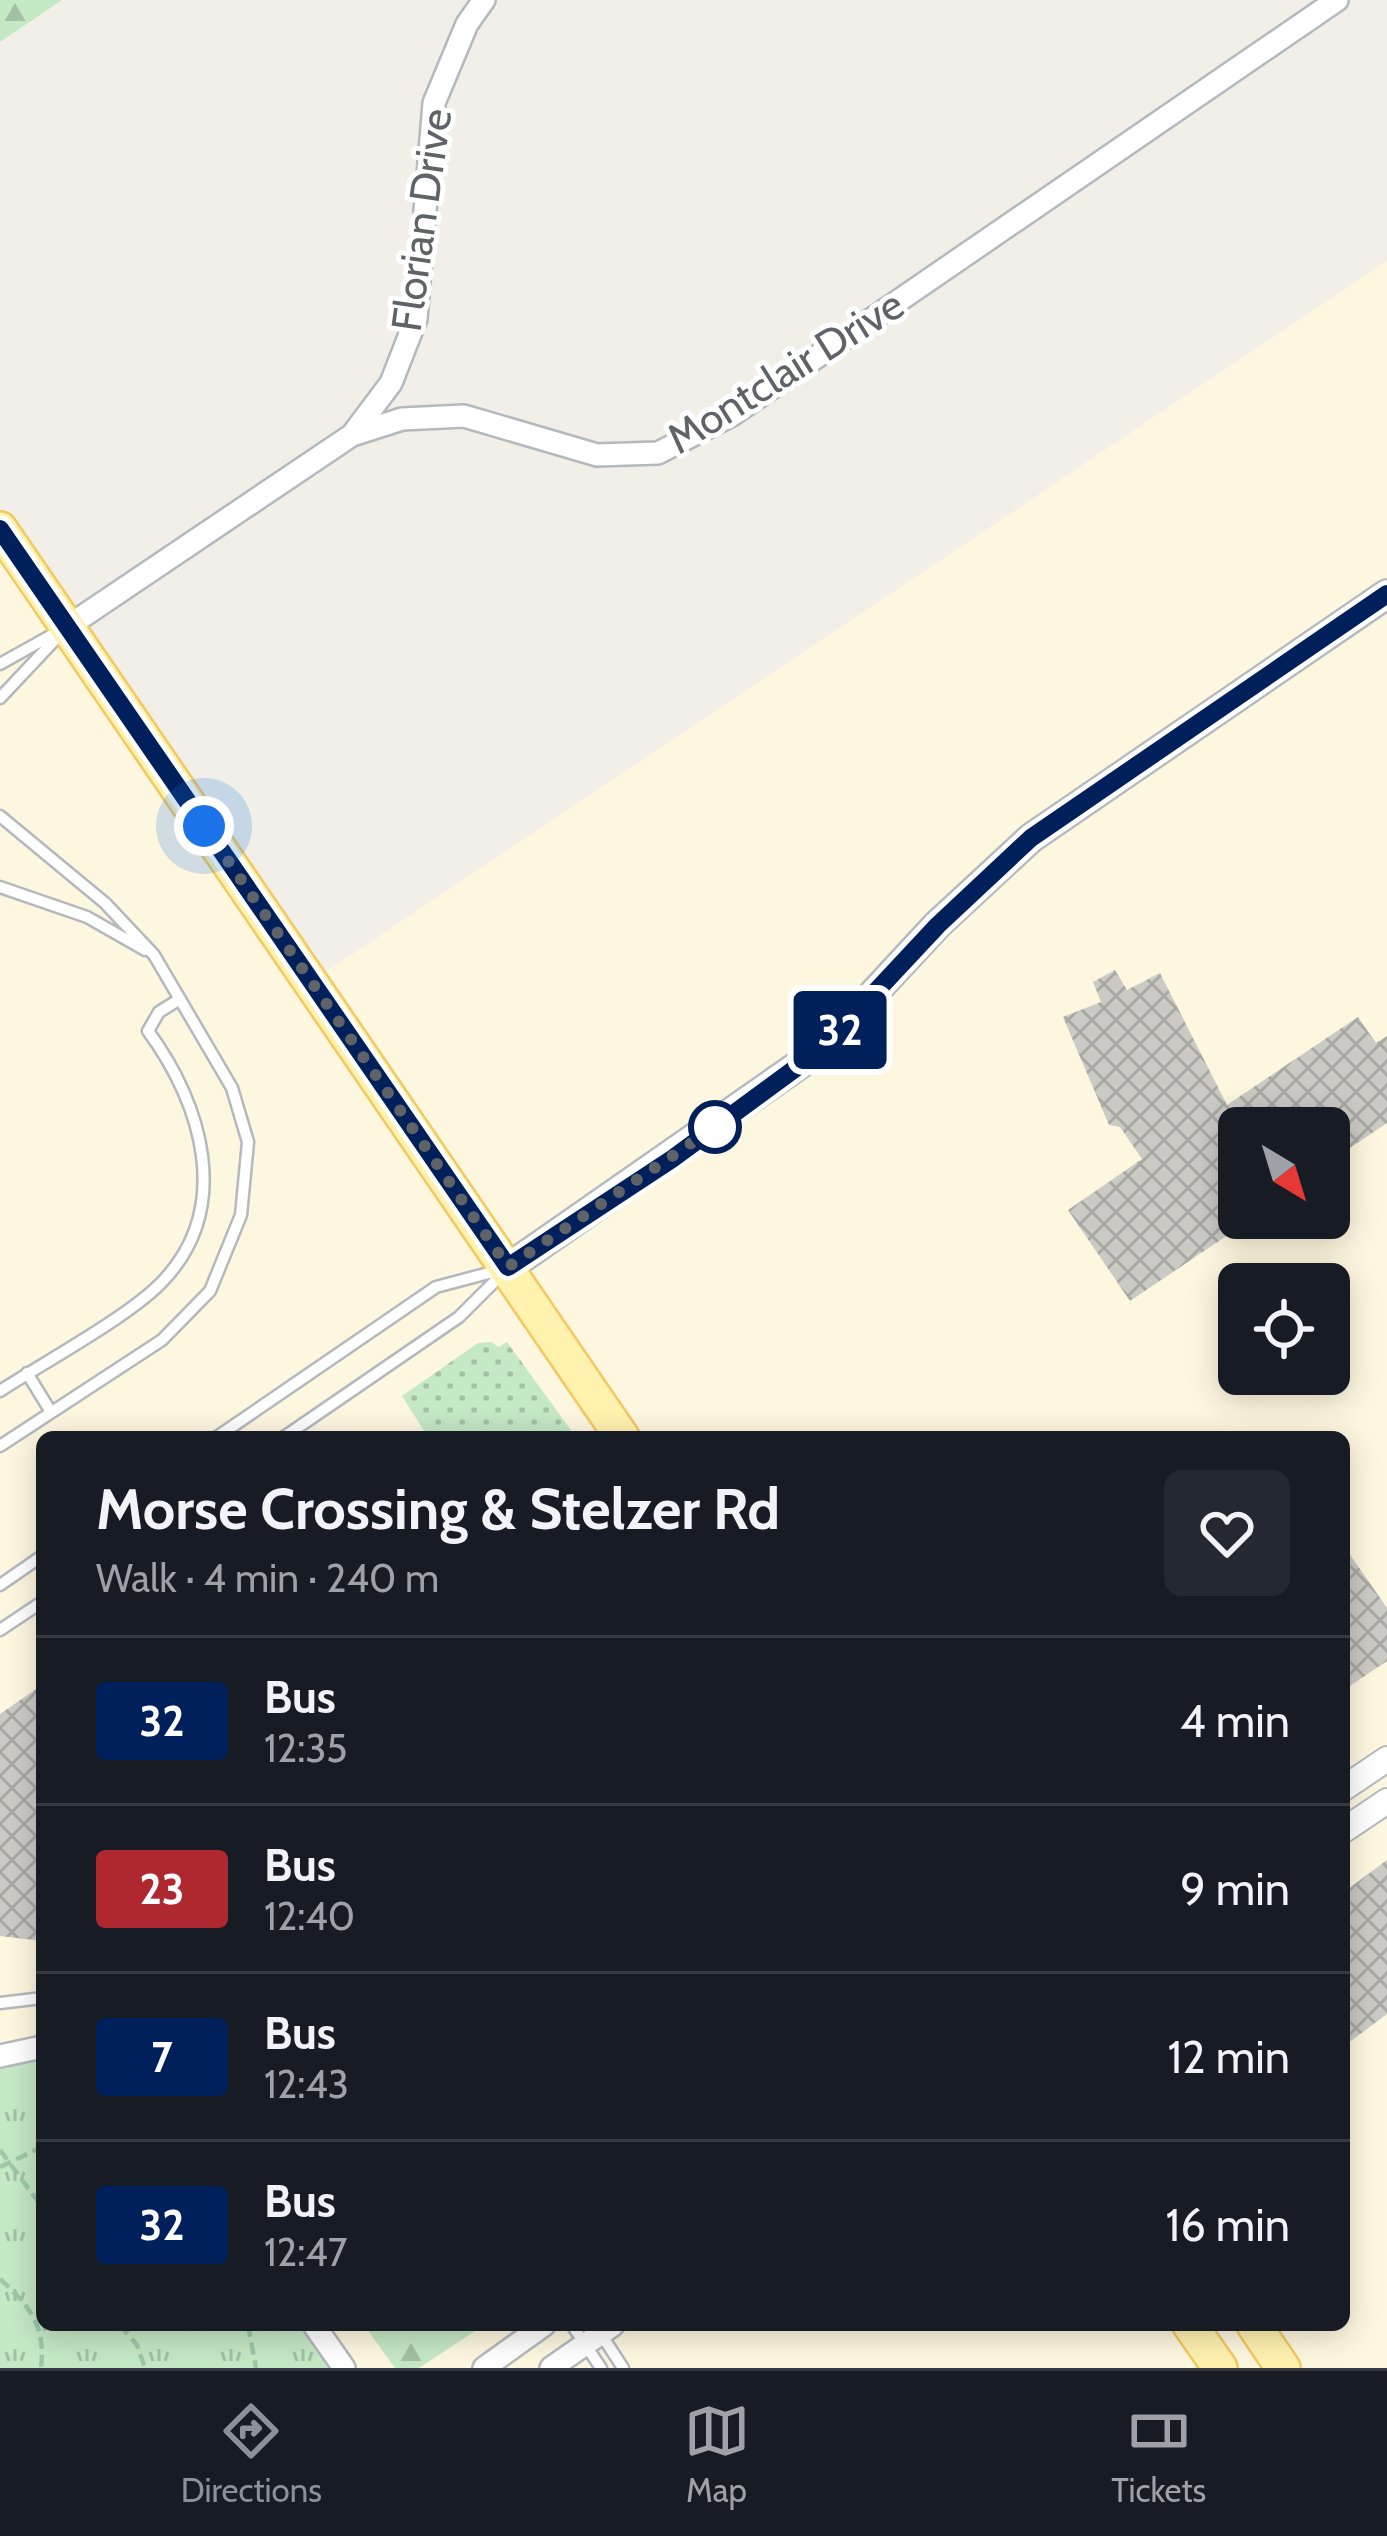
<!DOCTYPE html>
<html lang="en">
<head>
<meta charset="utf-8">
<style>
  :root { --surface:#171b24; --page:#242831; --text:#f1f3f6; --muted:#9ea1a6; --line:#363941; --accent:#8c9099 }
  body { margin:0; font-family:Cabin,sans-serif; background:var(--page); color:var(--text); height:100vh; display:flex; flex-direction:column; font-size:45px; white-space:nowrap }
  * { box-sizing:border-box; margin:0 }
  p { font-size:39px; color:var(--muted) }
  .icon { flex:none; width:66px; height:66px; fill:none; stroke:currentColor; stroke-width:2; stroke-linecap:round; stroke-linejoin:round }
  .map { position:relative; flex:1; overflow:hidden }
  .panel { position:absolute; left:36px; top:1431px; width:1314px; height:900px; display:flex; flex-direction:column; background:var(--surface); border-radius:18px; box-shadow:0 6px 30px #0003 }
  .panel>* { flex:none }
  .badge { padding:0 24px; border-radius:9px; font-size:42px; line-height:78px }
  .needle { width:78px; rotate:142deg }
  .tools { position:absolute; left:1218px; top:1107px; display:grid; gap:24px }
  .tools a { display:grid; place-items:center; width:132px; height:132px; border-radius:18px; background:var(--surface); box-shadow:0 6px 30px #0003; font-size:60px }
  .you { position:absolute; width:60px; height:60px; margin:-30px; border:9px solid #fff; border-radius:50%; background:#1a73e8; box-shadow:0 0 0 18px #1a73e833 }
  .map>.badge { position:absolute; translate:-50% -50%; box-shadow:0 0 0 6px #fff }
  .round { display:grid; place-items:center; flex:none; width:126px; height:126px; border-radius:18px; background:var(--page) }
  .overview { display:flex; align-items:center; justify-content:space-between; height:204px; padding:0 60px }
  h1 { font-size:57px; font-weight:800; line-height:90px }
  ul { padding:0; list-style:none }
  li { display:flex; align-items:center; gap:36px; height:168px; padding:0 60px; border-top:3px solid var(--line) }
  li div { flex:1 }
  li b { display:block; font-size:45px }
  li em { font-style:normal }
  li .badge { min-width:132px; font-weight:700; text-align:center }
  .tabs { display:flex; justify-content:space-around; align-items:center; height:168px; border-top:3px solid var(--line); background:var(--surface); font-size:33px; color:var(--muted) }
  .tabs a { display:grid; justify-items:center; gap:6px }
  .tabs .active { color:var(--accent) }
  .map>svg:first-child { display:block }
  .commercial { fill:#fef7e0; fill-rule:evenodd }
  .grass { fill:url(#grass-dots) }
  .forest { fill:url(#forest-firs) }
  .park { fill:url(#park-tufts) }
  .building { fill:url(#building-cross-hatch) }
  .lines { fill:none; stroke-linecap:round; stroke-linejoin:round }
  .service-casing { stroke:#b5b8bc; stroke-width:15 }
  .minor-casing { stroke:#b5b8bc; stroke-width:26 }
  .tertiary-casing { stroke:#b5b8bc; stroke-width:28 }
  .secondary-casing { stroke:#b6babf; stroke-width:32 }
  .primary-casing { stroke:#f2c960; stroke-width:38 }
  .path { stroke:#9cc7a9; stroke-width:4.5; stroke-dasharray:12 6; stroke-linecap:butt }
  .service { stroke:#fff; stroke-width:10 }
  .minor { stroke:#fff; stroke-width:21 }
  .tertiary { stroke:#fff; stroke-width:24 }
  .secondary { stroke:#fff; stroke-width:27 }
  .primary { stroke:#fff2af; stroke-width:33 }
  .line-casing { stroke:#fff; stroke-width:27 }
  .line { stroke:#00205b; stroke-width:18 }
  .walk { stroke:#5f6368; stroke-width:12; stroke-dasharray:0 21.6 }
  .stop-dot { fill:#fff; stroke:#00205b; stroke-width:6 }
  .labels { text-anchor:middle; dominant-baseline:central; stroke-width:10; stroke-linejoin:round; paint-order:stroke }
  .street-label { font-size:42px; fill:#5f6368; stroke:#fff }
</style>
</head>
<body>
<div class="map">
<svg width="1387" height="2368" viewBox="0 0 1387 2368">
  <defs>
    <pattern id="grass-dots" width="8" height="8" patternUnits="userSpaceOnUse" patternTransform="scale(3)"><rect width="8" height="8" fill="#c5e8c5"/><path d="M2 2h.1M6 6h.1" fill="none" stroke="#a3c0a4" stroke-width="1.8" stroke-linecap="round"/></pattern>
    <pattern id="forest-firs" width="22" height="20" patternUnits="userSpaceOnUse" patternTransform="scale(3)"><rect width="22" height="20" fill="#c5e8c5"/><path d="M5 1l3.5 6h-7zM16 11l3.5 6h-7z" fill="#a3c0a4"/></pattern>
    <pattern id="park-tufts" width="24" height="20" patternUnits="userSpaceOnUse" patternTransform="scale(3)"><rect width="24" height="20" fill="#c5e8c5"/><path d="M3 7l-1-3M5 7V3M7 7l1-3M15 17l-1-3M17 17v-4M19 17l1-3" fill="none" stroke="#a3c0a4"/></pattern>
    <pattern id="building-cross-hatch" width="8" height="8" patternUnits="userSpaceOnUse" patternTransform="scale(3)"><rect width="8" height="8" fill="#cccac5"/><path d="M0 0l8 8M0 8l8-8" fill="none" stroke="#a9a8a4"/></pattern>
  </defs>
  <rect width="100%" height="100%" fill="#f1efe8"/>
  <path class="commercial" d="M1387,261V2368H0V528L311,982ZM1239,1128H1329V1218H1239ZM1239,1284H1329V1374H1239ZM42,1437H1344V2325H42Z"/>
  <path class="grass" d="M491,1342L499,1347L507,1342L576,1437H428L402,1396L478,1343Z"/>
  <path class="forest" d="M0,0H62L0,42Z
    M364,2325H484L419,2368H395Z"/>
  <path class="park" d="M42,2047V2325H314L344,2368H0V2056Z"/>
  <path class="building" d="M1115,970L1127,990L1160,973L1227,1105L1358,1017L1376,1043L1387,1036V1123L1329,1162V1128H1239V1218H1253L1130,1301L1068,1210L1142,1159L1120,1127L1109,1125L1063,1017L1101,1002L1093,982Z
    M1344,1546L1387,1608V1661L1344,1690Z
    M42,1685V1941L0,1936V1714Z
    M1387,1860V2014L1344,2046V1892Z"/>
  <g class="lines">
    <g class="service-casing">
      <path id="service" d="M0,664L59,631
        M0,698L65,629
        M0,816L105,903L154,955L232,1088L248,1142L241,1215L210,1291L162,1340L0,1446
        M0,887L87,917L145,950
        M27,1373L51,1412
        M0,1391C43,1363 128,1317 161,1283C234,1209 202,1104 148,1031L159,1012L180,999
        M217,1437L436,1287L500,1270
        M284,1437L459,1317L502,1274
        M0,1585L42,1556
        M0,1630L42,1602
        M0,2003L42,1998
        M572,2325L601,2368
        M599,2331L623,2368"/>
    </g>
    <g class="minor-casing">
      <path id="minor" d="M352,435L391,383L416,319L434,103L467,24L484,0
        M67,627L352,435L402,419L464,416L597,455L658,453L732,415L1337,0
        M0,2056L42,2047
        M314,2325L344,2368
        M484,2368L544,2325
        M551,2368L613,2325"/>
    </g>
    <g class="tertiary-casing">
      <path id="tertiary" d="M1344,1788L1387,1759
        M1344,1830L1387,1801"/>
    </g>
    <g class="secondary-casing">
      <path id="secondary" d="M509,1267L823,1048L937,925L1031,838L1387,594"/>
    </g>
    <g class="primary-casing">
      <path id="primary" d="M0,529L622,1437
        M1190,2325L1220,2368
        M1254,2325L1283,2368"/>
    </g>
    <path class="path" d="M0,2150L42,2207
      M0,2167L42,2147
      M0,2279C30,2306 46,2326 41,2368
      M120,2325L137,2345L145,2368
      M248,2325L256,2368"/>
    <use href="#service" class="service"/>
    <use href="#minor" class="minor"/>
    <use href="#tertiary" class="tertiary"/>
    <use href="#secondary" class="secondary"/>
    <use href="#primary" class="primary"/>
  </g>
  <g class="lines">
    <g class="line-casing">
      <path id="line" d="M0,529L508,1267L672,1159L823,1048L938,925L1031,838L1387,594"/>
    </g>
    <use href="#line" class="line"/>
    <path class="walk" d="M204,826L508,1267L715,1127"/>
  </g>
  <circle class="stop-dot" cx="715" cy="1127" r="24"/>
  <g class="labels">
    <g class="street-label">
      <text transform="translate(421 220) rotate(-82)">Florian Drive</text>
      <text transform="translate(785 371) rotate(-32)">Montclair Drive</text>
    </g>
  </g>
</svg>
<div class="tools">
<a><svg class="needle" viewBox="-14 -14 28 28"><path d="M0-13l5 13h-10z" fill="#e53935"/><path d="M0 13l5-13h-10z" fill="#9ea1a6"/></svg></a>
<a><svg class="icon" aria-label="locate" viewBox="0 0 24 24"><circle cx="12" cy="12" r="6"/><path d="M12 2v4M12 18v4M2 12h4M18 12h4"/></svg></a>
</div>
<div class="you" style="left:204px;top:826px"></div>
<b class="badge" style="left:840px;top:1030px;background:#00205b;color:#fff">32</b>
<section class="panel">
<div class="overview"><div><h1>Morse Crossing &amp; Stelzer Rd</h1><p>Walk · 4 min · 240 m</p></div><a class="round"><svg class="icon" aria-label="heart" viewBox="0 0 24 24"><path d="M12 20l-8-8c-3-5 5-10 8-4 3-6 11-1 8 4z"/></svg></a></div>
<ul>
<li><span class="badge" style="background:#00205b;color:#fff">32</span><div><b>Bus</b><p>12:35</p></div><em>4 min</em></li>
<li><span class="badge" style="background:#af272f;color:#fff">23</span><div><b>Bus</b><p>12:40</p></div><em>9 min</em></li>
<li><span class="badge" style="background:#00205b;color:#fff">7</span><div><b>Bus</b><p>12:43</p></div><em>12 min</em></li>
<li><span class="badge" style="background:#00205b;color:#fff">32</span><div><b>Bus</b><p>12:47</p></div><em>16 min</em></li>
</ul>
</section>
</div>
<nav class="tabs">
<a class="active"><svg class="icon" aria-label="directions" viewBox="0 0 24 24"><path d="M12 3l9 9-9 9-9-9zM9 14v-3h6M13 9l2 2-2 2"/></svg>Directions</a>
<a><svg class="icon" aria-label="map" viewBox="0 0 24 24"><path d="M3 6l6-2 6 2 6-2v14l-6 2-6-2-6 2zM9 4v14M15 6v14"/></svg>Map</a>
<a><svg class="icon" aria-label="tickets" viewBox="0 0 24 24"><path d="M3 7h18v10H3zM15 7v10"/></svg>Tickets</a>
</nav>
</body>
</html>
